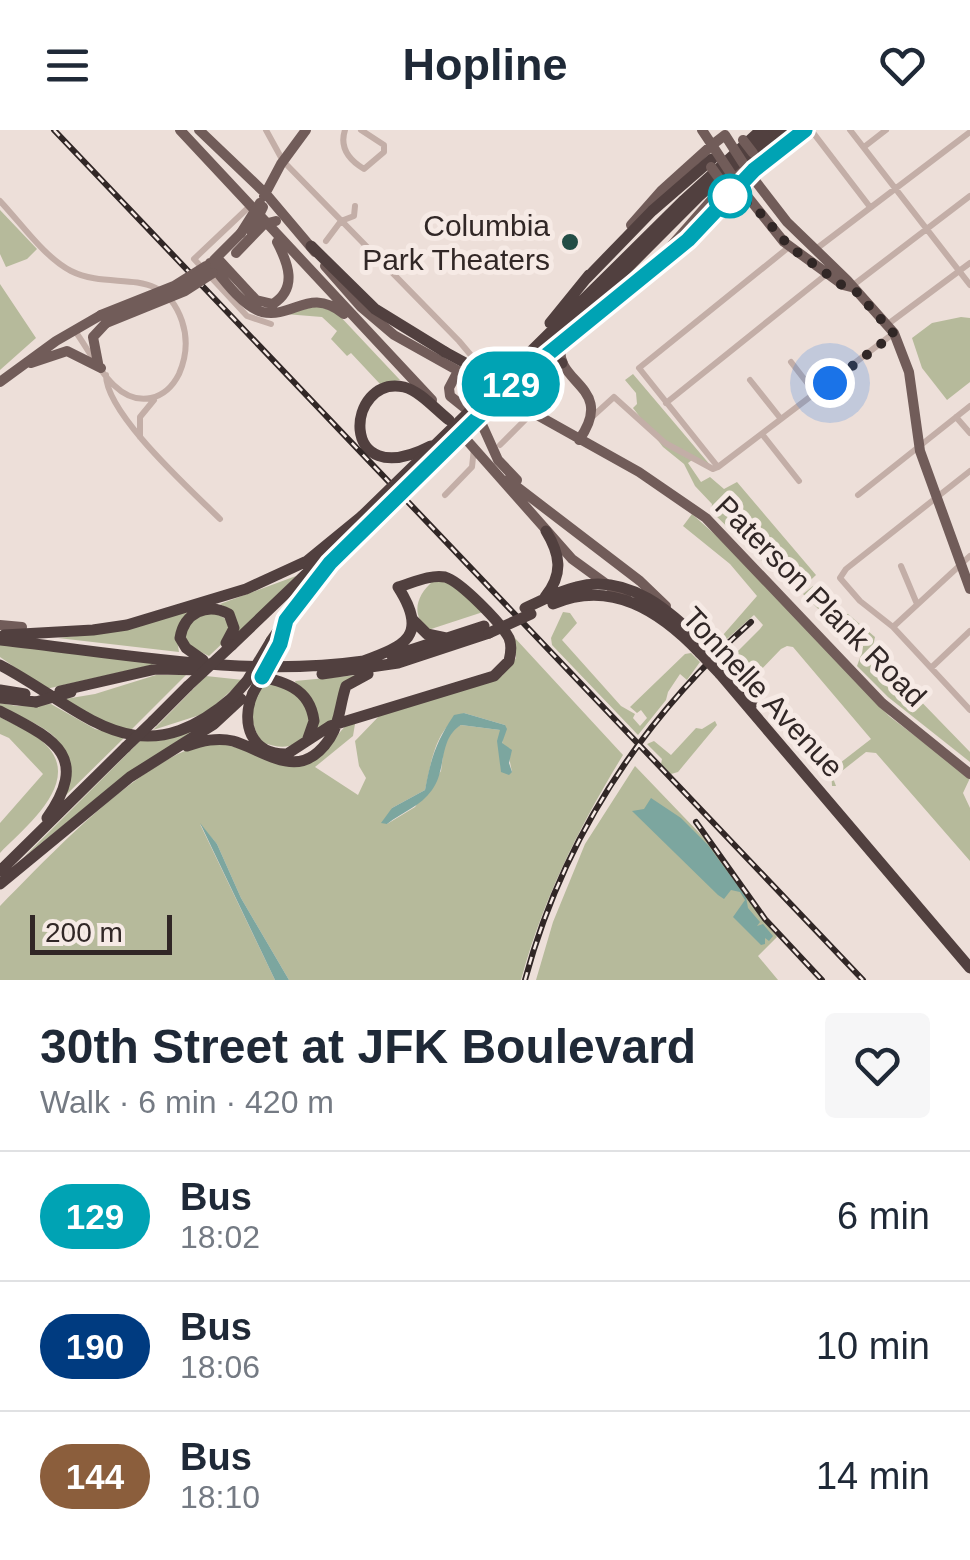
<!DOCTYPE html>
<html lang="en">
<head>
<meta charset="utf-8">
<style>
  :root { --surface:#fff; --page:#f6f6f7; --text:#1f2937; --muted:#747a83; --line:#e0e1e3 }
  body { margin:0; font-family:Arial,sans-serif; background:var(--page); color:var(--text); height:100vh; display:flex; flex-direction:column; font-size:38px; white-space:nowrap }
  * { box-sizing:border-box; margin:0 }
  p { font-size:32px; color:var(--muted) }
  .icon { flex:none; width:55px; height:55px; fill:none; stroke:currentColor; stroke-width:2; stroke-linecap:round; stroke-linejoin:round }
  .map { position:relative; height:850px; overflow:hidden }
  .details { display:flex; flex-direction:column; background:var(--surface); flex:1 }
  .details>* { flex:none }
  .badge { padding:0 20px; border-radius:32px; font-size:35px; line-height:65px }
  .scale { position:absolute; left:30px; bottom:25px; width:142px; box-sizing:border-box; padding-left:10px; border:5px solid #312726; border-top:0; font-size:28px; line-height:35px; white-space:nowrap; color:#312726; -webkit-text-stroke:8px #f6eae5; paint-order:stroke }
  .you { position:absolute; width:50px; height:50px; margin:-25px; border:8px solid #fff; border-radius:50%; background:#1a73e8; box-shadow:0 0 0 15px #1a73e833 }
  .map>.badge { position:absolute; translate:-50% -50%; box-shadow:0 0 0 5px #fff }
  .round { display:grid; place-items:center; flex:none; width:105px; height:105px; border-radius:10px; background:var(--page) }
  .overview { display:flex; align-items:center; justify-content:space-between; height:170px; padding:0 40px }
  h1 { font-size:48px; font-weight:600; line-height:75px }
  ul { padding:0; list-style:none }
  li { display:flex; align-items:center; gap:30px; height:130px; padding:0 40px; border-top:2px solid var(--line) }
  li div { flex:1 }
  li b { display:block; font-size:38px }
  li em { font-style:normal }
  li .badge { min-width:110px; font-weight:700; text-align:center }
  header { display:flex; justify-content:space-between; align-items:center; height:130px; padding:0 40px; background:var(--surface); font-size:45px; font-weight:600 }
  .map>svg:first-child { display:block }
  .green { fill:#b6ba9b; fill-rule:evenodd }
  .water { fill:#7ca69f }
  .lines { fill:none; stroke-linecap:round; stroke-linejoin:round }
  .minor { stroke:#c3aea7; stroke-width:6 }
  .major { stroke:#715c59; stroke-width:10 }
  .highway { stroke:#51403f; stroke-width:11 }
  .rail-casing { stroke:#312726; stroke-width:6 }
  .rail { stroke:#f6eae5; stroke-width:2.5; stroke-dasharray:8; stroke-linecap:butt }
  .major-bridge { stroke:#715c59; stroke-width:10 }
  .highway-bridge { stroke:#51403f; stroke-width:11 }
  .line-casing { stroke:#fff; stroke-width:22 }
  .line { stroke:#00a3b4; stroke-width:15 }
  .walk { stroke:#312726; stroke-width:10; stroke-dasharray:0 18 }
  .stop-dot { fill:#fff; stroke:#00a3b4; stroke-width:5 }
  .poi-dot { fill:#224d46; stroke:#f6eae5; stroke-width:4 }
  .labels { text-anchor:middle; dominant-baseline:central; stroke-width:10; stroke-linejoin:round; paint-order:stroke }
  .poi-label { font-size:30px; fill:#312726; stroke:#f6eae5; text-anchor:end }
  .street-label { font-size:30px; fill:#312726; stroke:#f6eae5 }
</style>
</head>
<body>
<header><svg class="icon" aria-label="menu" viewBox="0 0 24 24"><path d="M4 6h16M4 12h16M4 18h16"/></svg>Hopline<svg class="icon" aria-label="heart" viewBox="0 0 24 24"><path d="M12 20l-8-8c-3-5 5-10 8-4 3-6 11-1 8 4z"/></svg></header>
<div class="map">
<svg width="970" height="850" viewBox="0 0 970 850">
  <rect width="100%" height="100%" fill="#eddfd9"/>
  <path class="green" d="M0,80L37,119L27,129L6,137L0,124Z
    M0,154L36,208L0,240Z
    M318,176L337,183L400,250L380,254L351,223L347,226L331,209L337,201L322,187L285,184Z
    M961,187L970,188V252L947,270L922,238L912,208L932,193Z
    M633,244L711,336L692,330L688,333L701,352L710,347L724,359L737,352L816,445L796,464L711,381L712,374L695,356L684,334L663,317L633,278L637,274L636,263L625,250Z
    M692,384L729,417L889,586L970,648L963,663L970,678V731L876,623L866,622L833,648L836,656H832L831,640L871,609L793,517L787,516L781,519L751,550L738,540L731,528L760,499L763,495L754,485L719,516L716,513L757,466L730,434L683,396Z
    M296,446L233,509L228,479L220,474Z
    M433,451L451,453L483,482L428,500C410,484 417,465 433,451Z
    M813,456L842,486L848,484L875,507L872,521L970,622V632L888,567L857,536L862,522L803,464Z
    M189,481L177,509L179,522L58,508L112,502Z
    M213,481L230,492L226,510L209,526L188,516L185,504L192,490Z
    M563,482L570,483L577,493L562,510L621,576L635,584L633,588L640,596L647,588L641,580L637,583L630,577L685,524L691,523L700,532L687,550L680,544L668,562L666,570L638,605L552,515L551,508Z
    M514,507L623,625C579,697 543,769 521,850H289L241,768L217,714L200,694L275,850H0V776C47,728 132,638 195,617C243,601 272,653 318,626C331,619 337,602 349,593L355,594L353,606L315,637L358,665L366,648L359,636L355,611L383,582L502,546L516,528ZM464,583L505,595L502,614L507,618L512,642L501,641L500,600L461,595L452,600L444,617L441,641L415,677L387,694L392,678L425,660C432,630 435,598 464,583Z
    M0,514L165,532L46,559L0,527Z
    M156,545H186L131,600L111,595L59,570L95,564Z
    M358,545L343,556L333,591L310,609L316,596L295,551Z
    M206,546L243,550L206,583L153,600Z
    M264,550L284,555L308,576L309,601C293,619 284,620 261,612C247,586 251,576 264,550Z
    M0,573L17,576L51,574L95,599L125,607L62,669C74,602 53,604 0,576Z
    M0,587C15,595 37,604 48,617C81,654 24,698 0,723V693L43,644L9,608L0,604Z
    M715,591L717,595L678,642L671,644L661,634L662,629L647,614L654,611L671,625L696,598L702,599Z
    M194,600L103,663L24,727L143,608Z
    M635,636L705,709L777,807L758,826L778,850H536L553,792L585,714Z"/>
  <path class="water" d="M464,583L505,595L507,599L502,613L512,620L509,633L512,642L509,645L501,642L497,611L500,600L461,595C438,609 447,640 432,660C421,676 402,682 387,694L381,693L392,678L425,660C431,628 436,612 454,585Z
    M651,668L681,688L708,715L746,767L748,778L760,792L757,796L763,794L773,806L769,811L765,808V814L761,815L733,787L745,770L740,762L731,760L724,769L718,765L632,681L644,679Z
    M200,693L217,714L241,768L289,850H275Z"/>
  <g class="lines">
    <path class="minor" d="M266,0L283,31L459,211L496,255
      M345,0C339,18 349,30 364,39L384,22V15L361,0
      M811,0L870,77
      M850,0L970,155
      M864,17L886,0
      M0,71C21,93 44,127 71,141C113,162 162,133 182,191C188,209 186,228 179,244C173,256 164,265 151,268C114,276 93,225 75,201
      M250,76L194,129L247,186L271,194
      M326,111L341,91L354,86L355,76
      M816,119L970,2
      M852,156L970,66
      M888,194L970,133
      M791,232L815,263
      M106,245C106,284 191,360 220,389
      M750,250L781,289
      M666,273L828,143
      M592,287L614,267L665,313L713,339L718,337
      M956,287L970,303
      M762,304L799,351
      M140,307V287L154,270
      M500,315L532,283
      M718,337L639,238L789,117
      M718,337L894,203
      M970,341L846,439L840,448L860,471L893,497L970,580
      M445,365L472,337L474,318
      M858,365L970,276
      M901,436L917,474
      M893,497L970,426
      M932,537L970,501"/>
    <path class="major" d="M180,0L432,270
      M199,0L266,64L315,122
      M804,0L750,44L787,92L847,150L894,203L909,242L920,321L970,459
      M264,66L281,34L306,0
      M631,95L661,61L712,15L702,0
      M672,115L723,57L749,33
      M217,128L256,170L273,174C298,158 288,133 277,112
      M214,130L241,103
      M210,133C222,148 243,177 262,182C294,189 309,156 344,184
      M325,136L361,177L394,205L639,342L706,388L882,573L970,644
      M31,233L67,221L101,238
      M98,233L93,207L106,193
      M458,241L449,258L450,266L480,290L498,330L517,350
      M0,252L56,211L101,185
      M456,298L572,429L627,469
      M579,310C617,256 553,254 561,215L694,103L739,56L784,112L843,155L851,157
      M508,350L640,451L666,476
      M0,495L22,497"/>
    <path class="highway" d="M752,30L786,0
      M311,116L375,179L445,222
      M586,149L652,81L712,29
      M550,193L589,145
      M542,231L562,233
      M509,243L684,70L761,0
      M516,250L699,66L774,0
      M431,316C336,365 346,244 404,257C420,261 436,280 449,290
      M545,467C564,444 560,424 546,401
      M553,474C611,449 660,481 700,523
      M525,478C542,471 558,461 576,457C629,443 672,482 706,517
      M412,489L427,504L446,508
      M4,505L93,500L127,495L246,459L307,431L362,386
      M0,510C120,523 244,548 364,531
      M271,511L309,457L340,423
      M232,515L327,424
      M392,526L484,496
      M203,530L186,518L180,508C184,483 207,472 229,484L234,498L226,513
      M0,535C84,579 136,651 232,568
      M726,539L756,572
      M322,544L398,533L489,503
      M720,544L970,838
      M253,545C282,551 310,557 314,591L307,611
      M0,560L25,564
      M60,561L156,539L204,540
      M253,563C240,593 251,625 287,624L330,596L494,546L509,531C511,523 512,515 509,508C501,493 460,451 445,447C431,444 412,453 398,457C430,507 404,516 361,532
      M0,568L36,572
      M0,581C51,608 92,624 47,688
      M153,591L188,556
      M187,616C202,611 217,607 233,611C267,621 300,654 330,608C340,593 340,573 346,556L368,544
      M0,741L126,617
      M0,754L130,647L214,594L241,569"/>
    <g class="rail-casing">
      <path id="rail" d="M54,0L863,850
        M696,692L765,789L822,850
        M525,850C563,709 642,589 751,492"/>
    </g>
    <use href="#rail" class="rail"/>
    <path class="major-bridge" d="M725,5L750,44L739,56L712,15Z
      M743,10L753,23
      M711,37L721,51
      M251,101L263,77
      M241,103L260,73
      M236,123L264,94L276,91
      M101,185L174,156L206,136
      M106,193L185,161L213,143"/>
    <path class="highway-bridge" d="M445,222L480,241L505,238
      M362,386L509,243
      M340,423L516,250
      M489,503L531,484
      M706,517L726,539
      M700,523L720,544
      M188,556L232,515
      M253,563L278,519
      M232,568L247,551L271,511
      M36,572L71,562
      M126,617L153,591"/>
  </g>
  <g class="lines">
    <g class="line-casing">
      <path id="line" d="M262,547L280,514L286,490L330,433L516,250L688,110L754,40L805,0"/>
    </g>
    <use href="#line" class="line"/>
    <path class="walk" d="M730,66L753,75L789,116L843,156L855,160L894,204L830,253"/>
  </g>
  <circle class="stop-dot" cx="730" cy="66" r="20"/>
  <circle class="poi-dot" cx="570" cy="112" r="10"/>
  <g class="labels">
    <g class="poi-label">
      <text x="550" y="95">Columbia<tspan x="550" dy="34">Park Theaters</tspan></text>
    </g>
    <g class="street-label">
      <text transform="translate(821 471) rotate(45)">Paterson Plank Road</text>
      <text transform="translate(763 562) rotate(47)">Tonnelle Avenue</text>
    </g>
  </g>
</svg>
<div class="scale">200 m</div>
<div class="you" style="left:830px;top:253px"></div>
<b class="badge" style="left:511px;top:254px;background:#00a3b4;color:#fff">129</b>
</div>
<section class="details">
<div class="overview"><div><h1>30th Street at JFK Boulevard</h1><p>Walk · 6 min · 420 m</p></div><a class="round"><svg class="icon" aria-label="heart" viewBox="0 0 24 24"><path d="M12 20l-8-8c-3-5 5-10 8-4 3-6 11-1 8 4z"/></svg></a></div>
<ul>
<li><span class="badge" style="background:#00a3b4;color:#fff">129</span><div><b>Bus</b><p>18:02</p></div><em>6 min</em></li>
<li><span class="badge" style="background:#003b80;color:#fff">190</span><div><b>Bus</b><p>18:06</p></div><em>10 min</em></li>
<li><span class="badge" style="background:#8b5e3c;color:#fff">144</span><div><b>Bus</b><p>18:10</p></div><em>14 min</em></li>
</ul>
</section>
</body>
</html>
